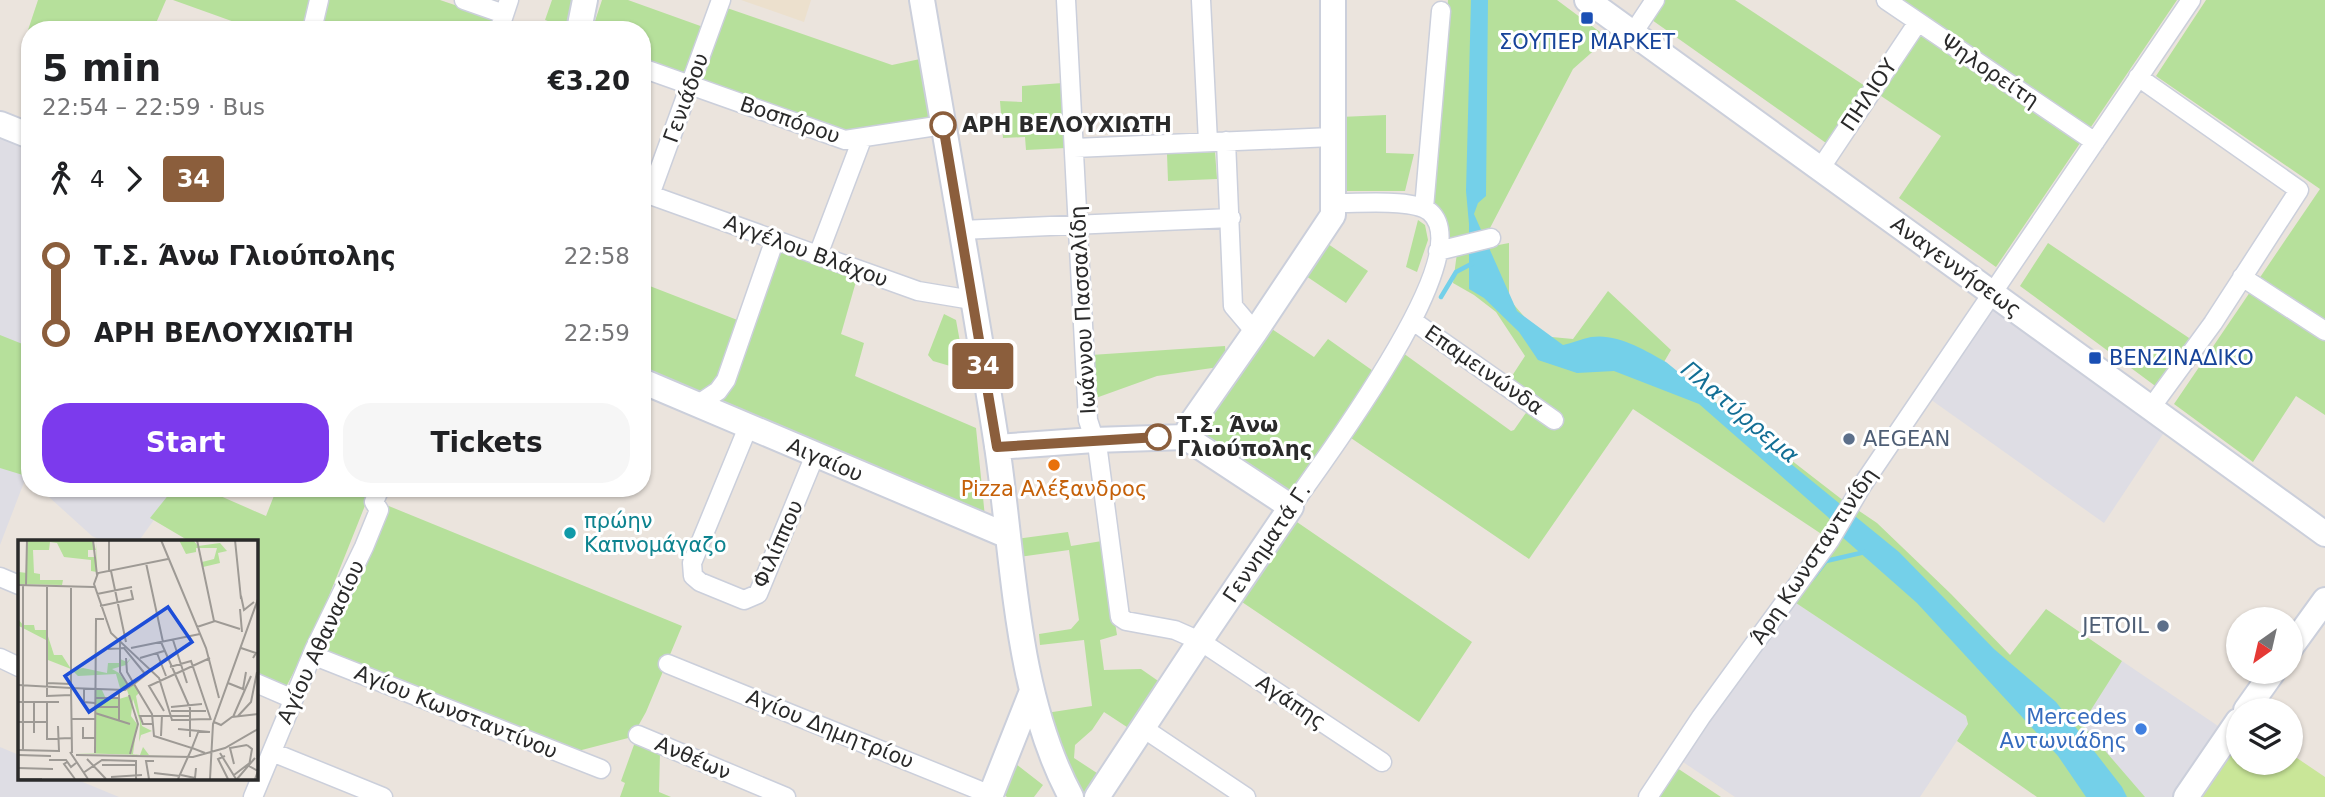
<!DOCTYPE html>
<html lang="en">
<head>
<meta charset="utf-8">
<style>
  :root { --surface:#fff; --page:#f6f6f6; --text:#202124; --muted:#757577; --accent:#7c3aed }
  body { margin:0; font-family:"DejaVu Sans",sans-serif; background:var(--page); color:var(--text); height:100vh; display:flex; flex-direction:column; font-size:26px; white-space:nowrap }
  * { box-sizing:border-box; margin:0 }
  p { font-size:23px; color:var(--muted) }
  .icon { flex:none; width:38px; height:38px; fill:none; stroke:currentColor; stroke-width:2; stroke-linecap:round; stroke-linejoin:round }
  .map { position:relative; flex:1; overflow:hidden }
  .panel { position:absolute; left:21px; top:21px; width:630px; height:476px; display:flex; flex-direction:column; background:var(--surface); border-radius:28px; box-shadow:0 2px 5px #0004 }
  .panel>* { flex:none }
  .badge { padding:0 14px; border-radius:5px; font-size:24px; line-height:46px }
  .needle { width:46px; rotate:214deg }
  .tools { position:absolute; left:2226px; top:607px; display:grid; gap:14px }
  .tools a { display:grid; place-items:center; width:77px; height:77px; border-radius:50%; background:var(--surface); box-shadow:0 2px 5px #0004; font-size:35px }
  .map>.badge { position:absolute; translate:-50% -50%; box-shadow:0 0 0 4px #fff }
  .legs { display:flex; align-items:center; gap:10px; height:77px; padding:0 21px; font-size:23px }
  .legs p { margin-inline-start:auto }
  .summary { display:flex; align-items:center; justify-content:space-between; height:119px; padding:0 21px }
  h1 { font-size:38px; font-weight:700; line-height:52px }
  .action { display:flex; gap:14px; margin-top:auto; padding:14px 21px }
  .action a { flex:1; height:80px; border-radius:28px; background:var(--accent); color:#fff; font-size:28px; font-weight:700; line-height:80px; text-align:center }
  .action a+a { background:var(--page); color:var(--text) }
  ul { padding:0 21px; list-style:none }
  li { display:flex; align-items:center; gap:24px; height:77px; font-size:26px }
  li i { display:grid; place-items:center; width:10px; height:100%; margin:0 9px; background:currentColor }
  li i::after { content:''; width:18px; height:18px; margin:-9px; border:5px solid; border-radius:50%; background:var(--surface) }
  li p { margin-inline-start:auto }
  li:first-child i { background:linear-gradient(#0000 50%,currentColor 0) }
  li:last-child i { background:linear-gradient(currentColor 50%,#0000 0) }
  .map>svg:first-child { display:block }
  .industrial { fill:#dedde4 }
  .education { fill:#ece0cd }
  .green { fill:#b6e09b }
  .pitch { fill:#c9e698 }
  .water { fill:#74d0e9 }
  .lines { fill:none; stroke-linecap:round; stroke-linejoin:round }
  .stream { stroke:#74d0e9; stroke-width:4.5 }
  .street-casing { stroke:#cbcfdb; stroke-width:21 }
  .secondary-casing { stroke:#cbcfdb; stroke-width:28 }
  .street { stroke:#fff; stroke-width:18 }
  .secondary { stroke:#fff; stroke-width:24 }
  .line-1-casing { stroke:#fff; stroke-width:16 }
  .line-1 { stroke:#8b5e3c; stroke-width:10 }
  .transit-dot { fill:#1a4fb4; stroke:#fff; stroke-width:2.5 }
  .stop-1-dot { fill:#fff; stroke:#8b5e3c; stroke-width:3.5 }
  .service-dot { fill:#5c6f8a; stroke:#fff; stroke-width:2.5 }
  .food-dot { fill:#e8710a; stroke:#fff; stroke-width:2.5 }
  .culture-dot { fill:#0f9aa8; stroke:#fff; stroke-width:2.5 }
  .shop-dot { fill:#3f7fe0; stroke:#fff; stroke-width:2.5 }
  .labels { text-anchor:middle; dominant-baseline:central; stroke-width:6; stroke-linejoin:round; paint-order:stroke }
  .transit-label { font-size:21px; fill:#164399; stroke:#fff }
  .street-label { font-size:21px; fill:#2a2a2a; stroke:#fff }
  .stop-label { font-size:21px; font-weight:bold; fill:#2a2a2a; stroke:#fff; text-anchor:start }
  .service-label { font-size:21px; fill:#4e5e75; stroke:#fff; text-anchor:start }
  .food-label { font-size:21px; fill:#c56008; stroke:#fff }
  .culture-label { font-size:21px; fill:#0d838f; stroke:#fff; text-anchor:start }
  .shop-label { font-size:21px; fill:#366cbe; stroke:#fff; text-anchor:end }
  .water-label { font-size:23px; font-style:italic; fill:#136f95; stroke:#fff }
  .inset-road { fill:none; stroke:#9e9a95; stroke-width:2 }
  .view { fill:#1d4ed8; fill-opacity:0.15; stroke:#1d4ed8; stroke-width:3.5 }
  .inset-edge { fill:none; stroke:#2a2a2a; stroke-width:3.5 }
</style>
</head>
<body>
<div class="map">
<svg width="2325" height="797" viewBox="0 0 2325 797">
  <rect width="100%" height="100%" fill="#ebe4dd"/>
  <path class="industrial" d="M0,133L30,144V480L26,477L0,545Z
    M1995,307L2165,431L2104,523L1930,399Z
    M39,488H177L138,542L102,541L92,536Z
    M1790,599L1966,716L1968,724L1920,797H1735L1683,762Z
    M2122,661L2221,728L2175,797H2145L2081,724Z
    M0,747L19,755V778H73L119,797H0Z"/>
  <path class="education" d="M741,0H811L804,22Z"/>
  <path class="green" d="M38,0H166L153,30L30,31L28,30Z
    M173,0H440L496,19L492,30H257Z
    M552,0H573L567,28L545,20Z
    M602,0H628L706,28L689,79L642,62V30H592Z
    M1448,0H1557L1608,38L1573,69L1490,228L1480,236L1451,241L1432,197Z
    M1665,0H1735L1865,86L1826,143L1652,20Z
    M1902,0H2177L1996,267L1899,198L1941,136L1878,94L1927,18Z
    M2206,0H2325V415L2296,396L2253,462L2174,404L2320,189L2156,76Z
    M727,8L892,65L920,59L930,121L854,135L701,82Z
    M1063,83L1066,148L1026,150L1025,137L1003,138L1000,101L1022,102V86Z
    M1386,115V153L1414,154L1405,191H1344L1340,117Z
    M1215,152L1217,179L1168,181L1167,154Z
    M1418,220L1425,225L1428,240L1417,272L1406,267Z
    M1509,243V299L1541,336L1573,339L1608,291L1671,350L1664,362L1840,498L1877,523L1951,594L2010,655L2046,609L2122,661L2082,724L2145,797H2037L1957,741L1968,724L1966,716L1790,599L1832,541L1633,409L1529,559L1348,436L1403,353L1511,431L1514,430L1535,400L1508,382L1525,356L1496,312L1474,295L1453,283L1457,253Z
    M2048,243L2192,340L2158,388L2020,286Z
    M1328,244L1368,271L1346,303L1306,276Z
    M784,251L857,278L841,334L864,343L855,376L976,428L985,517L642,375V283L740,321L778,255Z
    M944,314L956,320L960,342L952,344L957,368L933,361L928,355Z
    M1269,327L1314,357L1328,339L1376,373L1294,494L1198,434Z
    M0,335L30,347V470L26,476L0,468Z
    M1225,346L1226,357L1219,367L1157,376L1093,399L1091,355Z
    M174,488H202L266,516L277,488H372L315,631L286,687L256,676V542L189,541L150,518Z
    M379,502L682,626L646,712L632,737L574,752L320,652Z
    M1294,520L1472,642L1419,722L1239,600Z
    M1068,532L1071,546L1102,541L1117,635L1100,640L1104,670L1141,669L1164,685L1133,731L1104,712L1092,730L1075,745L1074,758L1103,777L1090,797H1080L1046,713L1092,706L1084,640L1040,645L1039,634L1071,629L1079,620L1069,550L1019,557L1016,539Z
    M635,742L660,753L659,792L671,797H620L625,783L621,781Z
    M1011,760L1043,785L1034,797H1007L1000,791Z
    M1674,766L1721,797H1653Z"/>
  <path class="pitch" d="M2238,742V763H2291V754L2325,777V797H2201Z"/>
  <path class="water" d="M1471,0H1488L1486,196L1478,203L1474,214L1517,311L1563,345C1572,343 1582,339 1591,337C1617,333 1645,350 1666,362L1899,552L1994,649L2056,702L2122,787L2127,797H2086L2058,756L1917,603L1841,536L1829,518L1699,404L1614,371L1577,373L1538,360L1519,332L1484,298L1469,289V224L1466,191Z"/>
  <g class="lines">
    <path class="stream" d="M1441,297L1456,272L1473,263
      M1813,578L1826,561L1865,552"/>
    <g class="street-casing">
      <path id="street" d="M464,0L504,14
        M1066,0L1088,420L1098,451L1120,617L1126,621L1175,630L1200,641L1382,762
        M1201,0L1208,142
        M1886,0L2095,142
        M312,30L319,0
        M499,30L509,0
        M1633,33L1655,0
        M642,68L845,140L943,125
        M2138,77L2299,190L2213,323L2150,409
        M1226,141L1233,306L1255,332
        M1074,148L1332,137
        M1820,169L1918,22
        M642,192L918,291L972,300
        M650,195L721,0
        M1424,208L1441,11
        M961,230L1231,218
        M1438,251L1491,238
        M818,255L862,139
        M2242,277L2325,331
        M1413,321L1554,420
        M697,405L718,391L726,380L775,239
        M748,427L692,563L693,576L700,582L744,600L758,594L815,455
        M1291,507C1320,465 1480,255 1430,212C1413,198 1357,204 1335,203
        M0,577L19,585
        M312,655L601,769
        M0,658L19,667
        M668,664L991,795
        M256,683L293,699
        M1143,728L1246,797
        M638,735L786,797
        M272,752L383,797
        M253,797L314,650L364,547L379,510L374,502L380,488
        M1648,797L1701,717L1830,540L1863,484L2191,0"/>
    </g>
    <g class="secondary-casing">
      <path id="secondary" d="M922,0C947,148 974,297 997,446C1014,560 1015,693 1071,797
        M1587,0L2325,534
        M579,30L585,0
        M0,124L30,136
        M642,381L1008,536
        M1185,437L1192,422L1255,332L1333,215V0
        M997,447L1094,440L1185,437L1291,507L1200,641L1097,797
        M2291,647L2325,600
        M2246,710L2273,672
        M990,797L1032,691
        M2186,797L2238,721"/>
    </g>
    <use href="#street" class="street"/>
    <use href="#secondary" class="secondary"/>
  </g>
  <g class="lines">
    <g class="line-1-casing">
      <path id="line-1" d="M943,125L997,447L1158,437"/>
    </g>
    <use href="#line-1" class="line-1"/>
  </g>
  <g class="transit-dot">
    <rect x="1580" y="11" width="14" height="14" rx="3.5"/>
    <rect x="2088" y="351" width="14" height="14" rx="3.5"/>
  </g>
  <g class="stop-1-dot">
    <circle cx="943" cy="125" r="12"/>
    <circle cx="1158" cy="437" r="12"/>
  </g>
  <g class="service-dot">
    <circle cx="1849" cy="439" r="7"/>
    <circle cx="2163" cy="626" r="7"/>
  </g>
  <circle class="food-dot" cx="1054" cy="465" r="7"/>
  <circle class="culture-dot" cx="570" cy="533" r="7"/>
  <circle class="shop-dot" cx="2141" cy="729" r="7"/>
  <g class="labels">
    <g class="transit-label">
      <text x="1587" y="42">ΣΟΥΠΕΡ ΜΑΡΚΕΤ</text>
      <text x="2109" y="358" text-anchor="start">ΒΕΝΖΙΝΑΔΙΚΟ</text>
    </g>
    <g class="street-label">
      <text transform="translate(1990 71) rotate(34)">Ψηλορείτη</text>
      <text transform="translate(1869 95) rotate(-56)">ΠΗΛΙΟΥ</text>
      <text transform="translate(686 98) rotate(-70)">Γενιάδου</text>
      <text transform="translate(790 120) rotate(19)">Βοσπόρου</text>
      <text transform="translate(806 251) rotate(20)">Αγγέλου Βλάχου</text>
      <text transform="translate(1956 267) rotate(36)">Αναγεννήσεως</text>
      <text transform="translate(1083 310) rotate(-93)">Ιωάννου Πασσαλίδη</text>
      <text transform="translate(1484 370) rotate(35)">Επαμεινώνδα</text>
      <text transform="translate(825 460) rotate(23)">Αιγαίου</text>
      <text transform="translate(1267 543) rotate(-56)">Γεννηματά Γ.</text>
      <text transform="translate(778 544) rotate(-66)">Φιλίππου</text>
      <text transform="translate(1814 556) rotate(-56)">Άρη Κωνσταντινίδη</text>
      <text transform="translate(321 642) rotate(-65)">Αγίου Αθανασίου</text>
      <text transform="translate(1291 702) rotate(34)">Αγάπης</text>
      <text transform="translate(456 712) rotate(22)">Αγίου Κωνσταντίνου</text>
      <text transform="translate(830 729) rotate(22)">Αγίου Δημητρίου</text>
      <text transform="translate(693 758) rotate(23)">Ανθέων</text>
    </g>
    <g class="stop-label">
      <text x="962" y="125">ΑΡΗ ΒΕΛΟΥΧΙΩΤΗ</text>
      <text x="1177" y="425">Τ.Σ. Άνω<tspan x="1177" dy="24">Γλιούπολης</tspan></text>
    </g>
    <g class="service-label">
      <text x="1863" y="439">AEGEAN</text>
      <text x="2149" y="626" text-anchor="end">JETOIL</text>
    </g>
    <g class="food-label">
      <text x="1054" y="489">Pizza Αλέξανδρος</text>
    </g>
    <g class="culture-label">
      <text x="584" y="521">πρώην<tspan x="584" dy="24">Καπνομάγαζο</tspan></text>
    </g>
    <g class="shop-label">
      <text x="2127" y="717">Mercedes<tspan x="2127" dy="24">Αντωνιάδης</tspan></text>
    </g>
    <g class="water-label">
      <text transform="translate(1740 412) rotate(40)">Πλατύρρεμα</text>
    </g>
  </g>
  <g transform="translate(18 540)">
    <rect width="240" height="240" fill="#ebe4dd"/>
    <path d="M9,0H75L78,10H70V17H79L78,0L79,32L73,31V20L46,17L39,3L32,2L31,10H15L16,33L22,34V40H45L44,45L1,44V32L9,33ZM161,0H175L180,6L202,3L209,11L200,13L202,23L185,27L184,22L196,19L199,8H178V12L168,14ZM0,79L5,85H16L17,90H28L36,115H44L53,129L30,120V101L1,86ZM114,117L108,125L94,129L101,133L111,147L102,148L98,134L60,136L54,130L65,128L89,133L90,123H102V119L109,122ZM116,145L122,152L118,156L124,186L134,191L123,195L121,202L122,182L115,159L113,176L119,184L115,214L122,215L125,207L131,215L160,216L57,213H78V150H84L88,159H101L111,156L109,150Z" fill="#b6e09b"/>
    <path class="inset-road" d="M75,0L79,35M143,0L188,108L201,158M179,0L196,81M217,0L223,59M150,19L80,33L76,44L93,93L141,138L154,180M128,23L145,102M91,31V0M93,31L108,102M0,45L76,47M5,45V211M8,45L9,0M29,46V156L53,155M79,54L114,47M223,56L226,70L236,62M82,66L115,59L113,50M222,69L224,92M179,87L197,81L222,89M102,98V132L110,145M155,100L169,143M143,102L172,168V197M113,108L182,94M223,108L238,113L235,118M90,109L106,108L128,135M139,113L148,136M108,118L109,132L116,144L130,133M122,118L146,111M152,127L173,121L193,180M29,143L53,144M210,143L225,149L228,132M0,145L53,148V46M66,148V162L77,163M101,149V180M111,155L120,184L112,214M77,158H101M0,162H41M29,162V199L53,198M77,167H101M153,167L184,164M146,171L131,146L192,118M153,171H188M77,173L112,184M220,176L233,162L239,132M215,177L233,136M53,179H77M153,180L192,179M0,182H29M196,182L203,185L214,177L240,174M135,184H125L122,176H172M65,187V198H77M160,189L192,192M181,190L174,208L187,213M16,193V162M143,196L144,175M229,205L234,209L231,226L240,231L237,239M0,210L41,211L40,186M52,212L70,239M54,213L53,148L107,150L116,144L134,174L136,196L174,208L160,239M77,213L78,79H86M202,213L218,239M0,215L33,216M58,215L175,217L207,208L240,189M207,216L200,219L210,239M69,219L88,239M31,220H48L53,227L58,223M49,222L46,224L57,239M216,224L212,208L229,205M84,225H119M0,228L35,229M65,233L84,220L118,221V239M136,233L162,236M163,235L177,238L178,228M216,235L233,222M93,237L124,235M0,239H24M131,239L128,221H136M192,239L195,184L240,59M219,239L237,218"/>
    <path class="view" d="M150,67L174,102L71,172L47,136Z"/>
    <rect width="240" height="240" class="inset-edge"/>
  </g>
</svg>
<div class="tools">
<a><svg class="needle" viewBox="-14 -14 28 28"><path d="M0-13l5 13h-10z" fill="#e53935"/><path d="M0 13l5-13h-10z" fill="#757577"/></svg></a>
<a><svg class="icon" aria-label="layers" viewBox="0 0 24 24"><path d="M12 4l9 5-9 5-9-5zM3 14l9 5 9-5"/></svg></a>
</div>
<b class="badge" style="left:983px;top:366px;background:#8b5e3c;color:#fff">34</b>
<section class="panel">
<div class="summary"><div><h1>5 min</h1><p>22:54 – 22:59 · Bus</p></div><b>€3.20</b></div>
<div class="legs"><svg class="icon" aria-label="walk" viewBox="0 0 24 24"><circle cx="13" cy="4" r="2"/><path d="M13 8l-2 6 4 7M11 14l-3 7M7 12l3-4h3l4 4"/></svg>4<svg class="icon" aria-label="forward" viewBox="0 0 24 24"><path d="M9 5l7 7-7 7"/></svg><b class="badge" style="background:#8b5e3c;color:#fff">34</b></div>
<ul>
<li><i style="color:#8b5e3c"></i><b>Τ.Σ. Άνω Γλιούπολης</b><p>22:58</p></li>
<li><i style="color:#8b5e3c"></i><b>ΑΡΗ ΒΕΛΟΥΧΙΩΤΗ</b><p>22:59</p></li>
</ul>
<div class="action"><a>Start</a><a>Tickets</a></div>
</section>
</div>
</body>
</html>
